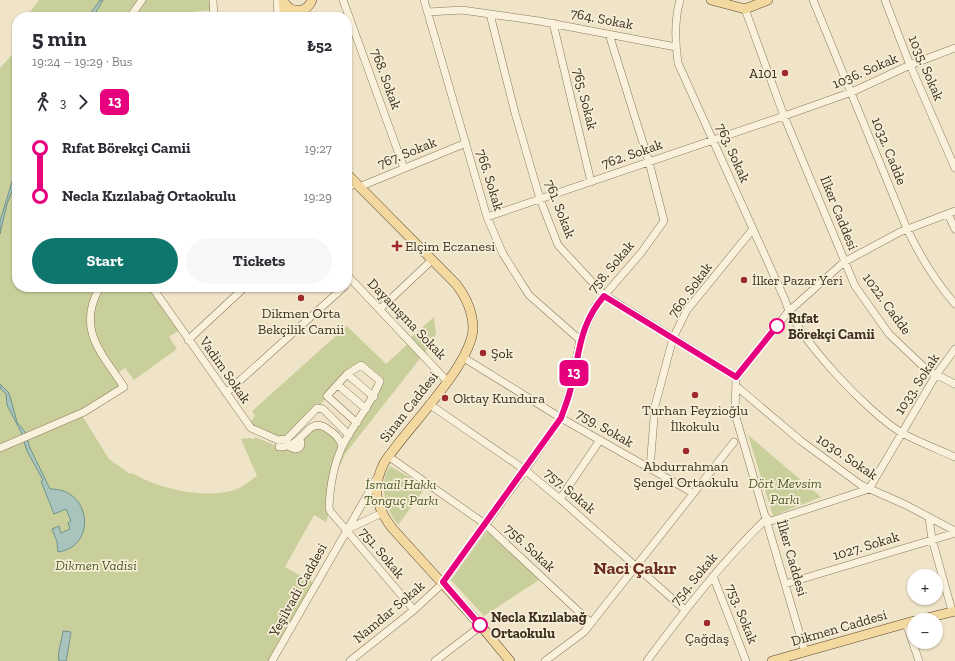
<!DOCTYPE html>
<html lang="en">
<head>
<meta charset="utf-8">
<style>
  :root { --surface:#fff; --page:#f7f7f7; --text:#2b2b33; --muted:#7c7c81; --accent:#0f766e }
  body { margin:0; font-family:"Zilla Slab",serif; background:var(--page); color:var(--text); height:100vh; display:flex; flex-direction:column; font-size:15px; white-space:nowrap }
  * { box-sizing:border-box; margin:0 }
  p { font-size:13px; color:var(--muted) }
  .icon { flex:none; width:22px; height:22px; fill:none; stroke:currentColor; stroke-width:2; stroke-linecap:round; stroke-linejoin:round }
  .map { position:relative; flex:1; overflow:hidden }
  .drawer { position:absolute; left:12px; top:12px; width:340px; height:280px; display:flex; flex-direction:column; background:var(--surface); border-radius:16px; box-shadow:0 1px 3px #0004 }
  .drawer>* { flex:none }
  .badge { padding:0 8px; border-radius:6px; font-size:14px; line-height:26px }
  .buttons { position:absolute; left:907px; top:569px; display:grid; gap:8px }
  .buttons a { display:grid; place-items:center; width:36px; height:36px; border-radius:50%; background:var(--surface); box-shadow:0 1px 3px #0004; font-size:20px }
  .map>.badge { position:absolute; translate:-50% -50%; box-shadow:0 0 0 2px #fff }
  .legs { display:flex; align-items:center; gap:6px; height:44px; padding:0 20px; font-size:13px }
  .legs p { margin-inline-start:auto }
  .head { display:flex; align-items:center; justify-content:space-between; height:68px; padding:0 20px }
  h1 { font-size:22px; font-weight:800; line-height:30px }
  .button { display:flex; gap:8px; margin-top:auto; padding:8px 20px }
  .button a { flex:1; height:46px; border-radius:24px; background:var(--accent); color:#fff; font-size:16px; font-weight:800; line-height:46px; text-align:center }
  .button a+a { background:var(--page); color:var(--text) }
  ul { padding:0 20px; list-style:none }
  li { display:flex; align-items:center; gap:14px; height:48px; font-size:15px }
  li i { display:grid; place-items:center; width:6px; height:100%; margin:0 5px; background:currentColor }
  li i::after { content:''; width:10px; height:10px; margin:-5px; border:3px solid; border-radius:50%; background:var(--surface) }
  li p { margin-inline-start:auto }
  li:first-child i { background:linear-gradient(#0000 50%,currentColor 0) }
  li:last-child i { background:linear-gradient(currentColor 50%,#0000 0) }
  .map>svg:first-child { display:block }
  .green { fill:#c9cf9b }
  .water { fill:#a9c4bc; stroke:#6f938a }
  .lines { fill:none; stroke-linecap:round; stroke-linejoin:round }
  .minor-casing { stroke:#8d765c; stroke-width:8 }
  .major-casing { stroke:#5b4430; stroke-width:10 }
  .minor { stroke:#faf1dc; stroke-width:7 }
  .major { stroke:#f3d9a0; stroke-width:9 }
  .line-1-casing { stroke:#fff; stroke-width:9 }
  .line-1 { stroke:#e6007e; stroke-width:6 }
  .poi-dot { fill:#9e2a2b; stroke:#f7eed8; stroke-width:1.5 }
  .stop-1-dot { fill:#fff; stroke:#e6007e; stroke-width:2 }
  .labels { text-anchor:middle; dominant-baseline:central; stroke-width:3.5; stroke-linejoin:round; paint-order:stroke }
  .street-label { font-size:14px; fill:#3d2e20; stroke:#f7eed8 }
  .poi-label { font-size:14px; fill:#3d2e20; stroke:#f7eed8; text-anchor:start }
  .stop-label { font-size:14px; font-weight:bold; fill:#3d2e20; stroke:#f7eed8; text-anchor:start }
  .park-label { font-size:14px; font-style:italic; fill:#4d5a26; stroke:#f7eed8 }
  .district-label { font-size:18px; font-weight:bold; fill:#6b2e1e; stroke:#f7eed8 }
</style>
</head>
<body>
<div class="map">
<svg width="955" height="661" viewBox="0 0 955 661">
  <rect width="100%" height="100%" fill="#f0e4c8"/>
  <path class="green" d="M39,0H213V10L179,13L180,17H26Z
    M17,49V287H150L181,329L169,337L177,349L134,380L125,368L116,374L124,387L81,414L109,459L130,474L132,473C158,489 211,501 239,488C245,485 251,480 257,476L241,439L249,438L254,439L255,437L279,447H286L307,431L321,425L342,446L384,382L382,377L365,363L362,362L355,366L292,436L283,440L248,425L255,416L252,411L347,326L386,364L410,342L408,340L434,317L436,333L433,342L345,454L341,464H336L330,511L326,522L314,515L285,567L316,584L272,661H0V68Z
    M748,435L821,497L773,516Z
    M390,466L426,487L398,525C386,509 377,484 390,466Z
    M486,532L491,533L539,580L484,616L451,580Z"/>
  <path class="water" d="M100,0H103L93,17H88Z
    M17,157V178L7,204L0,234V221L12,182Z
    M0,384L9,393L17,422L25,432L30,448L50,489C92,488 97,547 58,552L57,542L52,529L59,526L61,533L70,529L68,523L71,521L66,509L54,514L41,481L43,480L27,451L21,432L7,405L6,394L0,388Z
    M63,631L71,632C70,637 67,658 66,661H59C57,653 62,640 63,631Z"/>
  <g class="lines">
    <g class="minor-casing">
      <path id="minor" d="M213,0L214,17
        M277,0L278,17
        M343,0L404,168
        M424,0L487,217L503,254L529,295L580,340
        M680,0C674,21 675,42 678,63L785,300C796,337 868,413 902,433C919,442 937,449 955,457
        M813,0L907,229C920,256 935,281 955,304
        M885,0L910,65L955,168
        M745,9L784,116L855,286L889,334L927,370L955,384
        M428,12L462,10L539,21L676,47
        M490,14L515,113L540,199L558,245L604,295L736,377
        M130,17L142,0
        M553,23L591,182
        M359,187L466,143
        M347,190L355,182
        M948,214L955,229
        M487,217L784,116L852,92L910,65L955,48
        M347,275L447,381
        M152,287L251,428L278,440L287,439L317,408L323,409L349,435
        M380,309L432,260
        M188,340L245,287
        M464,358L561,418L693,493
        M347,374L374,397
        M338,385L366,409
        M736,386L801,441L861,485L906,505L955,531
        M226,393L344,287
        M429,404L525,470L560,499L685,610
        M357,423L327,396L347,374L361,365L380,381C371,405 353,424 342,447C334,464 330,488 329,507L330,511L414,610
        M279,447C306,448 306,413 329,430C336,435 340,438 342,447
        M290,447L295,449L299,448L301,445L300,438
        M0,448L84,412L124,387C101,352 76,329 100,287
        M388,456L485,524L591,623
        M650,468L655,406L673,338L687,310L753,229
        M560,499L600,440
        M929,518L932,539L952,611
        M768,522L869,489L936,375L955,349
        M346,530L382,513
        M713,576L746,661
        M785,584L955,533
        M906,623L919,661
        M805,652L735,414L736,377L788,312L844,262L900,232L955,211
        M272,661L377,478
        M350,661L414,610L443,583L525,470L561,418L570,391L580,340L596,305L641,253L664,221L649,162L609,34
        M435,661L481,626
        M545,661L584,632L734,442
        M647,661C684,611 722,562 767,518"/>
    </g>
    <g class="major-casing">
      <path id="major" d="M283,0C290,14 306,14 312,0
        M711,0L745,9L768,0
        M283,1L285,17
        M347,174L456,284C466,297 473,311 473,329C471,366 406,429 384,463C372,487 375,506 392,528L481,626L510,661
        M919,620L955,611
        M772,661L914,621"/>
    </g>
    <use href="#minor" class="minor"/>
    <use href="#major" class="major"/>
  </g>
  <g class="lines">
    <g class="line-1-casing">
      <path id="line-1" d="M480,625L443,582L561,418C564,409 568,400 570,391C580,355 578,326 604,296L736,377L777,326"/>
    </g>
    <use href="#line-1" class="line-1"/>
  </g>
  <g class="poi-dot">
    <circle cx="785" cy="73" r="4"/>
    <path d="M395 240h4v4h4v4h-4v4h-4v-4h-4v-4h4z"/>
    <circle cx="744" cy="280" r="4"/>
    <circle cx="301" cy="298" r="4"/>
    <circle cx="483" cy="353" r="4"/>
    <circle cx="695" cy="395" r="4"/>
    <circle cx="445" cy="398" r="4"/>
    <circle cx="686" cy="451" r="4"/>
    <circle cx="707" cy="623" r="4"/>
  </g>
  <g class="stop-1-dot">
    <circle cx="777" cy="326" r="7"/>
    <circle cx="480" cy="625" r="7"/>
  </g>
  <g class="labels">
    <g class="street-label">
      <text transform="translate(602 19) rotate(11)">764. Sokak</text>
      <text transform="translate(926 68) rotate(67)">1035. Sokak</text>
      <text transform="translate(865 71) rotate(-23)">1036. Sokak</text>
      <text transform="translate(386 79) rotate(70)">768. Sokak</text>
      <text transform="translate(585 99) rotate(76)">765. Sokak</text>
      <text transform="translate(889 151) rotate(68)">1032. Cadde</text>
      <text transform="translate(407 153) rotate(-22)">767. Sokak</text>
      <text transform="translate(733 153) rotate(66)">763. Sokak</text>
      <text transform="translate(632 154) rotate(-19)">762. Sokak</text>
      <text transform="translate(490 180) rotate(73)">766. Sokak</text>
      <text transform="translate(560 209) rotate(69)">761. Sokak</text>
      <text transform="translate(839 213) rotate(68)">İlker Caddesi</text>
      <text transform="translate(611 267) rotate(-50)">758. Sokak</text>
      <text transform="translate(690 290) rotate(-54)">760. Sokak</text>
      <text transform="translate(887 304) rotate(54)">1022. Cadde</text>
      <text transform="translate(407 319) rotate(46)">Dayanışma Sokak</text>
      <text transform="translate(225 370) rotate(55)">Vadim Sokak</text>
      <text transform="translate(917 384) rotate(-57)">1033. Sokak</text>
      <text transform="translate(409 407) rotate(-52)">Sinan Caddesi</text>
      <text transform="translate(605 428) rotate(30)">759. Sokak</text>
      <text transform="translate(847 457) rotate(34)">1030. Sokak</text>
      <text transform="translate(570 491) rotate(40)">757. Sokak</text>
      <text transform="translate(866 546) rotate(-17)">1027. Sokak</text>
      <text transform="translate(530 548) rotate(43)">756. Sokak</text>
      <text transform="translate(382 553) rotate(50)">751. Sokak</text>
      <text transform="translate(792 558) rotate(74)">İlker Caddesi</text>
      <text transform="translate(694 579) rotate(-50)">754. Sokak</text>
      <text transform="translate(298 590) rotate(-61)">Yeşilvadi Caddesi</text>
      <text transform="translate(389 612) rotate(-40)">Namdar Sokak</text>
      <text transform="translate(742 614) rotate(68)">753. Sokak</text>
      <text transform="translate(839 628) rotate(-16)">Dikmen Caddesi</text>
    </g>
    <g class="poi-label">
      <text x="777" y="73" text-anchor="end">A101</text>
      <text x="405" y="246">Elçim Eczanesi</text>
      <text x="752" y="280">İlker Pazar Yeri</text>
      <text x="301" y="313" text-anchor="middle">Dikmen Orta<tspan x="301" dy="16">Bekçilik Camii</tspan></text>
      <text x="491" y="353">Şok</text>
      <text x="453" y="398">Oktay Kundura</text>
      <text x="695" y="410" text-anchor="middle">Turhan Feyzioğlu<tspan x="695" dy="16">İlkokulu</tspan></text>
      <text x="686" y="466" text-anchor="middle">Abdurrahman<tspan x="686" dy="16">Şengel Ortaokulu</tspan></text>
      <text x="707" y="638" text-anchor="middle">Çağdaş</text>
    </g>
    <g class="stop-label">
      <text x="788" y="318">Rıfat<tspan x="788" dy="16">Börekçi Camii</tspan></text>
      <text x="491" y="617">Necla Kızılabağ<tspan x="491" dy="16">Ortaokulu</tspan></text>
    </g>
    <g class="park-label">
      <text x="785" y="483">Dört Mevsim<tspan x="785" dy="16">Parkı</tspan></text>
      <text x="401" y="484">İsmail Hakkı<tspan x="401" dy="16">Tonguç Parkı</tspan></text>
      <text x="96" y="565">Dikmen Vadisi</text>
    </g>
    <g class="district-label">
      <text x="635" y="568">Naci Çakır</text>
    </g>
  </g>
</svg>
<div class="buttons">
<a>+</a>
<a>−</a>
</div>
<b class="badge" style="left:574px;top:373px;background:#e6007e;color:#fff">13</b>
<section class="drawer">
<div class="head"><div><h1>5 min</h1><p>19:24 – 19:29 · Bus</p></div><b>₺52</b></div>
<div class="legs"><svg class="icon" aria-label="walk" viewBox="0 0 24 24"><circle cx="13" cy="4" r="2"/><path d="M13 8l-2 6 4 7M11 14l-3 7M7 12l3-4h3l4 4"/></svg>3<svg class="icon" aria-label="forward" viewBox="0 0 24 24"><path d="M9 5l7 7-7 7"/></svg><b class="badge" style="background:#e6007e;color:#fff">13</b></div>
<ul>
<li><i style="color:#e6007e"></i><b>Rıfat Börekçi Camii</b><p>19:27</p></li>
<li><i style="color:#e6007e"></i><b>Necla Kızılabağ Ortaokulu</b><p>19:29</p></li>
</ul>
<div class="button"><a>Start</a><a>Tickets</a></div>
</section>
</div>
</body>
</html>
